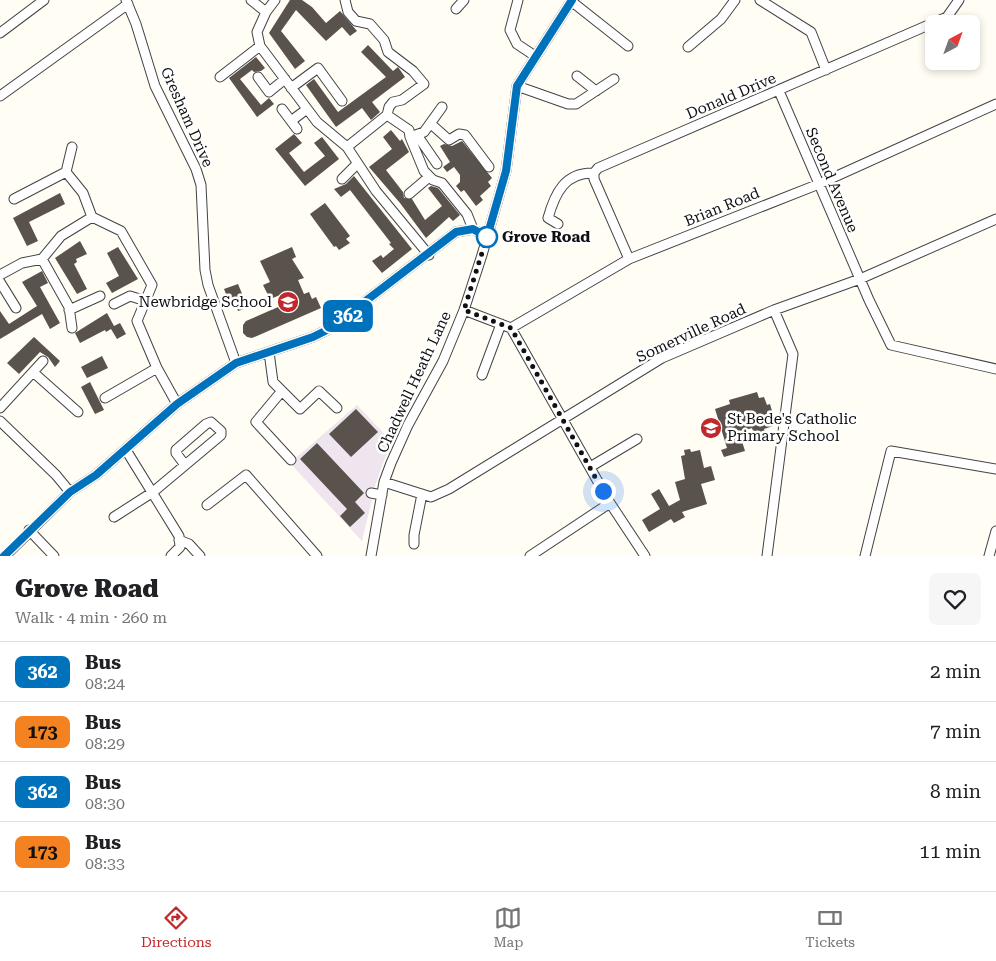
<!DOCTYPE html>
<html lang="en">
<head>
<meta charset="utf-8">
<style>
  :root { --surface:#fff; --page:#f6f6f6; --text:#202124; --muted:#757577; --line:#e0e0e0; --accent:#c0292b }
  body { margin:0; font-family:"Roboto Serif",serif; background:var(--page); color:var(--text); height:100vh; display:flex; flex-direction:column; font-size:19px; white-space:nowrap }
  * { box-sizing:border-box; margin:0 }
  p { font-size:16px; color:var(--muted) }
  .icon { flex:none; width:28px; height:28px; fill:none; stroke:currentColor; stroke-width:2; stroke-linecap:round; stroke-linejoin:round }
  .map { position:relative; height:556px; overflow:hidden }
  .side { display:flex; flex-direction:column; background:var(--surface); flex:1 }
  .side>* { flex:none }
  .badge { padding:0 10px; border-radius:8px; font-size:18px; line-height:32px }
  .needle { width:32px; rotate:41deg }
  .controls { position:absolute; left:925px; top:15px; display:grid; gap:10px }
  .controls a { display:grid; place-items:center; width:55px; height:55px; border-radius:8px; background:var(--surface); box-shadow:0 2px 8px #0003; font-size:25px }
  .you { position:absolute; width:25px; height:25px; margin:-12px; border:4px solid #fff; border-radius:50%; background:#1a73e8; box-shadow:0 0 0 8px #1a73e833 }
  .map>.badge { position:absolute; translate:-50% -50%; box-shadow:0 0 0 2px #fff }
  .round { display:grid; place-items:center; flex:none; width:52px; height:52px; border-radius:8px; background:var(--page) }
  .headline { display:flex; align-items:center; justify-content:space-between; height:85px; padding:0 15px }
  h1 { font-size:24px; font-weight:800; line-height:38px }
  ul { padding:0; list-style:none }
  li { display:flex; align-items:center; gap:15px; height:60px; padding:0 15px; border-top:1px solid var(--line) }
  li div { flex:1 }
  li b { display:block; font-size:19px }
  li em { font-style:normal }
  li .badge { min-width:55px; font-weight:700; text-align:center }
  .menu { display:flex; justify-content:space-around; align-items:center; height:70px; border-top:1px solid var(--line); background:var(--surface); font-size:14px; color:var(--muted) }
  .menu a { display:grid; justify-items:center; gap:2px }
  .menu .selected { color:var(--accent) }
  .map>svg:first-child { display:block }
  .industrial { fill:#eee5ee }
  .building { fill:#59524d }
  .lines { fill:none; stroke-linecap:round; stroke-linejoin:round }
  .minor-casing { stroke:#434343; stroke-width:11 }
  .minor { stroke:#fff; stroke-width:9 }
  .line-casing { stroke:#fff; stroke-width:11 }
  .line { stroke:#0072bc; stroke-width:8 }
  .walk { stroke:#101010; stroke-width:5; stroke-dasharray:0 9 }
  .stop-dot { fill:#fff; stroke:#0072bc; stroke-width:2.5 }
  .labels { text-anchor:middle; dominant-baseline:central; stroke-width:5; stroke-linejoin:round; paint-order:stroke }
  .street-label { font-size:15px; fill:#101010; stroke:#fff }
  .stop-label { font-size:15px; font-weight:bold; fill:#101010; stroke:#fff; text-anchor:start }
  .poi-label { font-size:15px; fill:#101010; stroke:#fff; text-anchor:end }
</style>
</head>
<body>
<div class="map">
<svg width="996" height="556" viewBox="0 0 996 556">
  <rect width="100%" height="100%" fill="#fffdf4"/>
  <path class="industrial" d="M357,405L391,441L376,483L362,541L290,463Z"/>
  <path class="building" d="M290,0H302L312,7L326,23L340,11L357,31L350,36L342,27L326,41L296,10L281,31L305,61L295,69L269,33Z
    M368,45L393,71L398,67L405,77L372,102L380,112L371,120L362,108L336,127L306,85L314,79L338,112L386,77L361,52Z
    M256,57L265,68L261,71L254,72L252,70L240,79L261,105L269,98L274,104L257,117L229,78Z
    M391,130L400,141L402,139L409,152L386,170L403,192L404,198L412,199L425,220L442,206L428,188L431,186L438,188L460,215L453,221L449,217L426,238L400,203L369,167L392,149L383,137Z
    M294,134L302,143L289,153L304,172L325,156L314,143L322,137L339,159L305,186L275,149Z
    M462,141L492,178L488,182L491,186L480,196L483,200L476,206L464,190L461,192L456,186L460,182V175L454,167L447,172L443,167L450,162L440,146L444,144L452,146Z
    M354,176L412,249L382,273L372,261L381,255L383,258L394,249L389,244L391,243L350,190L341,197L334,189L346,184Z
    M60,193L65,204L29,222L38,241L27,246L13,218Z
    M325,203L350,236L346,239L350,243L339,250L336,246L334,247L310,214Z
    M80,241L87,254L76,259L77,262L74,264L87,289L77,294L55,258Z
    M118,247L138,279L112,293L106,283L119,276L107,253Z
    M292,247L296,257L292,259L304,278L298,280L304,294L309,292L312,299L316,297L321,308L252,338L247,337L243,333V325L246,321L292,301L288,292L270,299L263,285L270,282L260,261Z
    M42,271L48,283L40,287L60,323L50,329L42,314L0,339V311L9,324L37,306L22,282Z
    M238,284L245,301L241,302L244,309L238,311L236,305L231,307L224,289Z
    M107,313L114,326L120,323L126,334L117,339L111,329L106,332L105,330L80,343L75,333Z
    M34,337L60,361L55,367L48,357L40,352L19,374L7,363Z
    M102,356L108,368L87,378L81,367Z
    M90,382L104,410L95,414L81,387Z
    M757,392L759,398L764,397L767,405L770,404L776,425L764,429L767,437L756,440L752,428L739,432L745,451L724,457L721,450L727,448L715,409L730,404L729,400Z
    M356,409L378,432L351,457L329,434Z
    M317,443L364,493L355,502L365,513L350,527L340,516L347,509L300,459Z
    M690,449L691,452L700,450L704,468L711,466L715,480L701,484L707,504L682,512L685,517L674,523L671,519L649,532L642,520L660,509L651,494L659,489L669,506L680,500L675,482L685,479L681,456L685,455L684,450Z"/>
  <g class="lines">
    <g class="minor-casing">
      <path id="minor" d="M126,0L136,24L155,86L196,169L201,185L205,270L208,285L236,363
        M251,0L266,12L257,32L260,46L317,122L347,147L376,191L429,255
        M345,0L348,12L356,21L370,24L384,40L388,52L413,71L424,84L402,100L393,102L389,107L387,115L347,147
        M518,0L510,30L517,44L535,56
        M760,0L811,32L826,70
        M571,1L628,46
        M456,9L464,0
        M266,12L275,0
        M0,33L44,0
        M688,47L721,19L735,0
        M577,76L596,91
        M220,77L260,46
        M258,77L269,92L285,79
        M517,86L568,104H576L614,79
        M291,88L318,68L342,101
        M779,91L869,300L891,345L996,369
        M0,96L128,4
        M282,109L297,129
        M387,115L409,130L410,137L424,132L442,107
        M291,121L307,109
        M431,124L449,140L459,134L465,135L489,167
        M417,135L437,164
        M410,137L424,171L433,180L442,183L467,214L473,229
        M66,172L72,147
        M342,179L356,165
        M409,194L429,177
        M14,199L66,172L83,193L92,217
        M558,224L548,218C555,193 565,172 594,173
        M629,259L594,179V173L598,168L947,17L959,0
        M0,275L22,263L42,259
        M0,282L16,308
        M114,304L130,296L146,301
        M69,310L100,296
        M464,310L511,328L629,259L819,184L996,104
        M72,328L69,307L42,259L61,236L92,217L121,231L152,285L137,321L157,368L177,404
        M511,328L610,503L645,556
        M269,352L273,382L300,409L319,391L337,408
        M33,372L78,412
        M482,375L501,324
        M281,392L256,422L291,460
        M105,398L157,368
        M0,408L43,361
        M0,421L56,475L70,492
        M126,450L179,536L180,547L171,556
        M590,467L637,439
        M384,482L431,497L449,489L662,358L774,310L860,279L996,219
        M371,493L382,495
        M207,505L246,475L317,556
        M114,517L153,492L221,435V431L211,422L206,424L176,450V453L185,465
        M29,530L54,556
        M179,540L189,544L200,556
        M414,544V535L422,494
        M5,556L70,492L96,475L177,404L236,363L313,337L329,329L456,232L473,229L487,237
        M371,556L384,482L391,463L408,425L443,361L464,310L482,255L506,171L517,86L572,0
        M530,556L610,503
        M767,556L793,354L774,310
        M865,556L891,451L996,469
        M989,556L996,531"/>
    </g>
    <use href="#minor" class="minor"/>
  </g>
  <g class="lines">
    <g class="line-casing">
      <path id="line" d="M4,556L70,492L96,475L177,404L236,363L313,337L329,329L456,232L473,229L487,237L506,171L517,86L572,0"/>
    </g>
    <use href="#line" class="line"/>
    <path class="walk" d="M487,237L464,310L511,328L603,491"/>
  </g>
  <defs>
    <g id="school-disc" transform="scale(1.125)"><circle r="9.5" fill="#c0292b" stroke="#fff"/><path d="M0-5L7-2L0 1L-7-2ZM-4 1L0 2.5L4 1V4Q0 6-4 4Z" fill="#fff"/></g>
  </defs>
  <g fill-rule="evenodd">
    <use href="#school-disc" x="288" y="302"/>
    <use href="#school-disc" x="711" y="428"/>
  </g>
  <circle class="stop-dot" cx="487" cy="237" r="10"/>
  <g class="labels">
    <g class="street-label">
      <text transform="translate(731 96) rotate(-23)">Donald Drive</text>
      <text transform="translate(187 117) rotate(66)">Gresham Drive</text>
      <text transform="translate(832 180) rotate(67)">Second Avenue</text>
      <text transform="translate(722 207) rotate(-22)">Brian Road</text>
      <text transform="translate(691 333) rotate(-25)">Somerville Road</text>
      <text transform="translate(414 382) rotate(-65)">Chadwell Heath Lane</text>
    </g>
    <g class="stop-label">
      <text x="502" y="237">Grove Road</text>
    </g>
    <g class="poi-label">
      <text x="272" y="302">Newbridge School</text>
      <text x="727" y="419" text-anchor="start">St Bede's Catholic<tspan x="727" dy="17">Primary School</tspan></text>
    </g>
  </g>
</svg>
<div class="controls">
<a><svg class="needle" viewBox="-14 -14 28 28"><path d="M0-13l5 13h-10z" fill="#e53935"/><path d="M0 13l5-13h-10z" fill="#757577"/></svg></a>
</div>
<div class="you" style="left:603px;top:491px"></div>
<b class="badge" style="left:348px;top:316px;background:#0072bc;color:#fff">362</b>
</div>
<section class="side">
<div class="headline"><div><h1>Grove Road</h1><p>Walk · 4 min · 260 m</p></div><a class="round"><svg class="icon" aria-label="heart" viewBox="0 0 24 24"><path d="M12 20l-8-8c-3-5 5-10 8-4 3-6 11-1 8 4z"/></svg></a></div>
<ul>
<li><span class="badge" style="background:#0072bc;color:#fff">362</span><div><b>Bus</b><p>08:24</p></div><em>2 min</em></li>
<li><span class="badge" style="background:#f58220;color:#111">173</span><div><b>Bus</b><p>08:29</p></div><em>7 min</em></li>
<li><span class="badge" style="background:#0072bc;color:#fff">362</span><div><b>Bus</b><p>08:30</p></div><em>8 min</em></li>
<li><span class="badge" style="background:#f58220;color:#111">173</span><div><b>Bus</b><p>08:33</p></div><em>11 min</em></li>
</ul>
</section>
<nav class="menu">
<a class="selected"><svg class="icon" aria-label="directions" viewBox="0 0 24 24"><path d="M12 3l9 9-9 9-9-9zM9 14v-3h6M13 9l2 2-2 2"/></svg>Directions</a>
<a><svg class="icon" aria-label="map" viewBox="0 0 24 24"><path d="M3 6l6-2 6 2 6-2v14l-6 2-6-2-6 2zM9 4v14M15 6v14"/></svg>Map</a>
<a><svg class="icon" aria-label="tickets" viewBox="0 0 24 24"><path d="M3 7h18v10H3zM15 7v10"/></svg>Tickets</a>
</nav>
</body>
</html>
